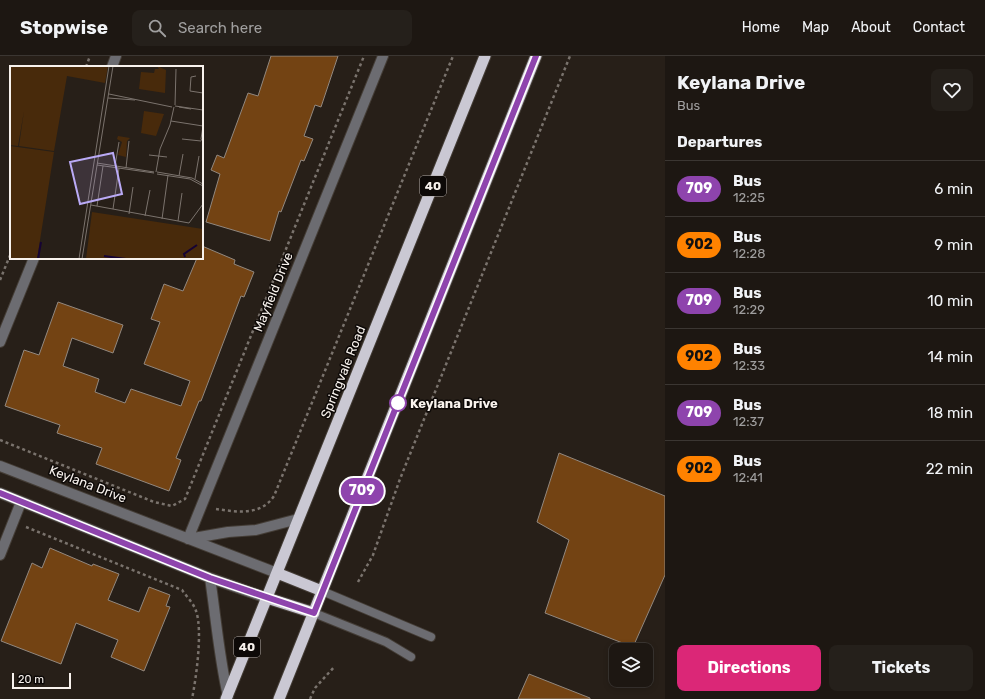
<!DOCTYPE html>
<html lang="en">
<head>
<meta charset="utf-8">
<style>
  :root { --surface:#1d1712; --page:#25201b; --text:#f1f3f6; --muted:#a09f9f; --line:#3b3632; --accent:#db2777 }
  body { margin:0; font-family:Rubik,sans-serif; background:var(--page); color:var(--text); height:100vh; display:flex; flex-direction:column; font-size:15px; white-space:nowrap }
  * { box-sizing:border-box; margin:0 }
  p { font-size:13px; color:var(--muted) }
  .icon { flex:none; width:22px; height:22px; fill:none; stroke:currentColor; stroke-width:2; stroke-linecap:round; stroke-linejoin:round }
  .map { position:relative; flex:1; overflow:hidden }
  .details { display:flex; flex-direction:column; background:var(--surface); width:320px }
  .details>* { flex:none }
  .badge { padding:0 8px; border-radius:13px; font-size:14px; line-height:26px }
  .fabs { position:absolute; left:609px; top:587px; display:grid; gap:8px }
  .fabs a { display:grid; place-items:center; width:44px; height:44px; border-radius:8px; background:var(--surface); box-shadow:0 2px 6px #0003,0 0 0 1px var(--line); font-size:20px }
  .scale { position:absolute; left:12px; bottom:10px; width:59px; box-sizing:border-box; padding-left:4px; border:2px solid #f8f2ed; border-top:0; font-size:11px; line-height:14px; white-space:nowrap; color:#f8f2ed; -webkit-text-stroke:3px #0d0907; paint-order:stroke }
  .map>.badge { position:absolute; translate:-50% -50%; box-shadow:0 0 0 2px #fff }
  h2 { padding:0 12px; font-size:15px; line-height:36px }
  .round { display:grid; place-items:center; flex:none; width:42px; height:42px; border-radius:8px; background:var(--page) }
  .head { display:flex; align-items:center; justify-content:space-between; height:68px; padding:0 12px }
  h1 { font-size:19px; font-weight:700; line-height:30px }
  .primary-button { display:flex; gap:8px; margin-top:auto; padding:8px 12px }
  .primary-button a { flex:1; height:46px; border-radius:8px; background:var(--accent); color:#fff; font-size:16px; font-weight:700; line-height:46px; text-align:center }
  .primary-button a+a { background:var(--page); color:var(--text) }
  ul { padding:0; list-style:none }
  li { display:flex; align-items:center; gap:12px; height:56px; padding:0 12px; border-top:1px solid var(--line) }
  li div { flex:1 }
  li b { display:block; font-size:15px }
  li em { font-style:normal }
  li .badge { min-width:44px; font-weight:700; text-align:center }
  header { display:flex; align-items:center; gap:24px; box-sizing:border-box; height:56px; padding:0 20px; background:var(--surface); border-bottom:1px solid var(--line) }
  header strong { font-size:19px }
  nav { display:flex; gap:22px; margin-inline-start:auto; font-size:14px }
  .search { width:280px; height:36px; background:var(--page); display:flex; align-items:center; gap:10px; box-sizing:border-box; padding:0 14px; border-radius:8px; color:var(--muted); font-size:15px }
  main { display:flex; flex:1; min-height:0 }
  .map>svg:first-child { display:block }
  .building { fill:#734313; stroke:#92887f }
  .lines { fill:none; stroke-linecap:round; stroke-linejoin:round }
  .service-casing { stroke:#443d36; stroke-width:10 }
  .minor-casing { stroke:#443d36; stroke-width:12 }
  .trunk-casing { stroke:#443d36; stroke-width:13 }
  .path { stroke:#7a736d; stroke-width:2.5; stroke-dasharray:3 3; stroke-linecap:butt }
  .service { stroke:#6c6c71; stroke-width:8 }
  .minor { stroke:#6c6c71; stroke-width:10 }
  .trunk { stroke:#cac8d3; stroke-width:11 }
  .line-casing { stroke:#fff; stroke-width:9 }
  .line { stroke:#8e44ad; stroke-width:6 }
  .stop-dot { fill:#fff; stroke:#8e44ad; stroke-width:2 }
  .labels { text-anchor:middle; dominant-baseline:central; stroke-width:3; stroke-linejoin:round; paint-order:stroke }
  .shield { fill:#0d0907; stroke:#b2aca8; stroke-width:1 }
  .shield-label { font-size:12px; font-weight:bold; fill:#f8f2ed }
  .street-label { font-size:13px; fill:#f8f2ed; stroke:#0d0907 }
  .stop-label { font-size:13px; font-weight:bold; fill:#f8f2ed; stroke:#0d0907; text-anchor:start }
  .inset-river { fill:none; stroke:#160334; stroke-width:2 }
  .inset-road { fill:none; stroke:#7b736d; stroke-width:1 }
  .view { fill:#baaaf6; fill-opacity:0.15; stroke:#baaaf6; stroke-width:2 }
  .inset-edge { fill:none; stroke:#f8f2ed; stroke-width:2 }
</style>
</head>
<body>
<header>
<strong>Stopwise</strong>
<div class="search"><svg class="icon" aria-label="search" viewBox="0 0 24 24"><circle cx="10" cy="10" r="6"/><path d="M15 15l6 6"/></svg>Search here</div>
<nav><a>Home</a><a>Map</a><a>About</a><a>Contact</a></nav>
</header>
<main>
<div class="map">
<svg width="665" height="643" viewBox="0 0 665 643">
  <rect width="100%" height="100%" fill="#271f18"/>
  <path class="building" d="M271,0H338L321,51L315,49L304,80L313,83L304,105L301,104L281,156L279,155L270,185L206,166L220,118L211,114L217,99L224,102L248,37L258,40Z
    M202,190L235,204L234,208L254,216L244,241L241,240L201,345H199L176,402L181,404L169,435L96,408L102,392L57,377L60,369L5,350L24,294L39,299L58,246L123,269L113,297L72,282L63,310L99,323L95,336L125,347L131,333L181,350L190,325L144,308L160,266L151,263L164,228L183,235L197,202H202Z
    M559,397L665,440V519L633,591L545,557L569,484L537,466Z
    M50,492L92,510L93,508L119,518L108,544L139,556L149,531L170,539L166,550L170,551L144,615L111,601L118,584L76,567L61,608L1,585L32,507L42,512Z
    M529,618L590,642V643H518Z"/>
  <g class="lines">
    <g class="service-casing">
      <path id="service" d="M322,535L431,581
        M314,557L386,586L411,601"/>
    </g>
    <g class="minor-casing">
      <path id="minor" d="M112,11L116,0
        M0,286L34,202
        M0,410L277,517
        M0,437L210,522L267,542
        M188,483L383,0
        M188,483L228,476L256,474L298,463
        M0,499L21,446
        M210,522C216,562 219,601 228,640"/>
    </g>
    <g class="trunk-casing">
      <path id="trunk" d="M277,517L322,535
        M267,542L314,557
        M226,643L485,0
        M279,643L536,0"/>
    </g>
    <path class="path" d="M86,11L90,0
      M0,224L11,197
      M0,384L154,446L172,450L185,443L364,0
      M216,453C237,456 261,460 274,440L453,0
      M26,471L182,534C187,541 194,548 196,555C203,574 196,623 192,643
      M358,526L373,499L400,423L570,0
      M310,643L315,632L335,610"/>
    <use href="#service" class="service"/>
    <use href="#minor" class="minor"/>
    <use href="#trunk" class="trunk"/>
  </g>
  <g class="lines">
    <g class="line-casing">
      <path id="line" d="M0,437L210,522L314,557L536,0"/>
    </g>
    <use href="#line" class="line"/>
  </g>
  <circle class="stop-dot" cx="398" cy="347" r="8"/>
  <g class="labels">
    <g class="shield">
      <rect x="420" y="120" width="26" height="20" rx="3"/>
      <rect x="234" y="581" width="26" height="20" rx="3"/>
    </g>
    <g class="shield-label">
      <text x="433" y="130">40</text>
      <text x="247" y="591">40</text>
    </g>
    <g class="street-label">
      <text transform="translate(273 236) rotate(-68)">Mayfield Drive</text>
      <text transform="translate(343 316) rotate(-68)">Springvale Road</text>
      <text transform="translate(88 428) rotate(21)">Keylana Drive</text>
    </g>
    <g class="stop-label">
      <text x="410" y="347">Keylana Drive</text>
    </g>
  </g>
  <g transform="translate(10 10)">
    <rect width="193" height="193" fill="#271f18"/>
    <path d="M0,0H98L95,17L57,10L44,85L9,80L14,45L8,80L0,79ZM147,0L156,4L155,27L129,23L131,6L144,7L145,3H149ZM134,45L154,48L146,70L131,67ZM108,70L120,72L117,75L116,91L108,89L112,76L107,73ZM0,80L44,86L27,193H0ZM82,146L193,163V193H76Z" fill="#482a0b"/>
    <path class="inset-river" d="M94,190L116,193M175,191L174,188L187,179M28,193L31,176"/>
    <path class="inset-road" d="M186,10L181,11L180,25L193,27M99,28L162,41M98,32L125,34M165,39L166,3M165,40L193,44M169,41L181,43M161,55L193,60M193,60L191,73L193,76M172,73L191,75M139,89L157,91M87,97L144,106M87,99L144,107M105,100L109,76M116,102L119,75M146,106L150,83L160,59L164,41M147,106L182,112L193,118M147,108L180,113L193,120M169,110L173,88M185,113L189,90M81,139L179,157L193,138M87,140L93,100M103,143L109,102M119,148L123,121M135,150L140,124M152,153L158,109M168,155L172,127M69,193L99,0M72,193L103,0"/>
    <path class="view" d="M103,87L112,128L70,138L60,96Z"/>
    <rect width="193" height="193" class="inset-edge"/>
  </g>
</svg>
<div class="fabs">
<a><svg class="icon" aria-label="layers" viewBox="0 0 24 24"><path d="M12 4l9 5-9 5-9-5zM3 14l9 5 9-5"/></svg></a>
</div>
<div class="scale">20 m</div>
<b class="badge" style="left:362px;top:435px;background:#8e44ad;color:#fff">709</b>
</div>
<section class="details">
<div class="head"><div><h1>Keylana Drive</h1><p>Bus</p></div><a class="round"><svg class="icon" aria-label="heart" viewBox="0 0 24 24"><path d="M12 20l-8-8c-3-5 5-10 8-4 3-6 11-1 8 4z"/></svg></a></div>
<h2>Departures</h2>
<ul>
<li><span class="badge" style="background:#8e44ad;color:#fff">709</span><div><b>Bus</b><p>12:25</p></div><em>6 min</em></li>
<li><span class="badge" style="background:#ff8200;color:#111">902</span><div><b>Bus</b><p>12:28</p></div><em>9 min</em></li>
<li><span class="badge" style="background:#8e44ad;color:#fff">709</span><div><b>Bus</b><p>12:29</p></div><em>10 min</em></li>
<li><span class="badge" style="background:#ff8200;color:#111">902</span><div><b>Bus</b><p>12:33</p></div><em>14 min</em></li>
<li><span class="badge" style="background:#8e44ad;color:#fff">709</span><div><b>Bus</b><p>12:37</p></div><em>18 min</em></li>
<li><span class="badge" style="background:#ff8200;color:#111">902</span><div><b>Bus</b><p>12:41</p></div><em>22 min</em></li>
</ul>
<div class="primary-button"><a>Directions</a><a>Tickets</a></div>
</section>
</main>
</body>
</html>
